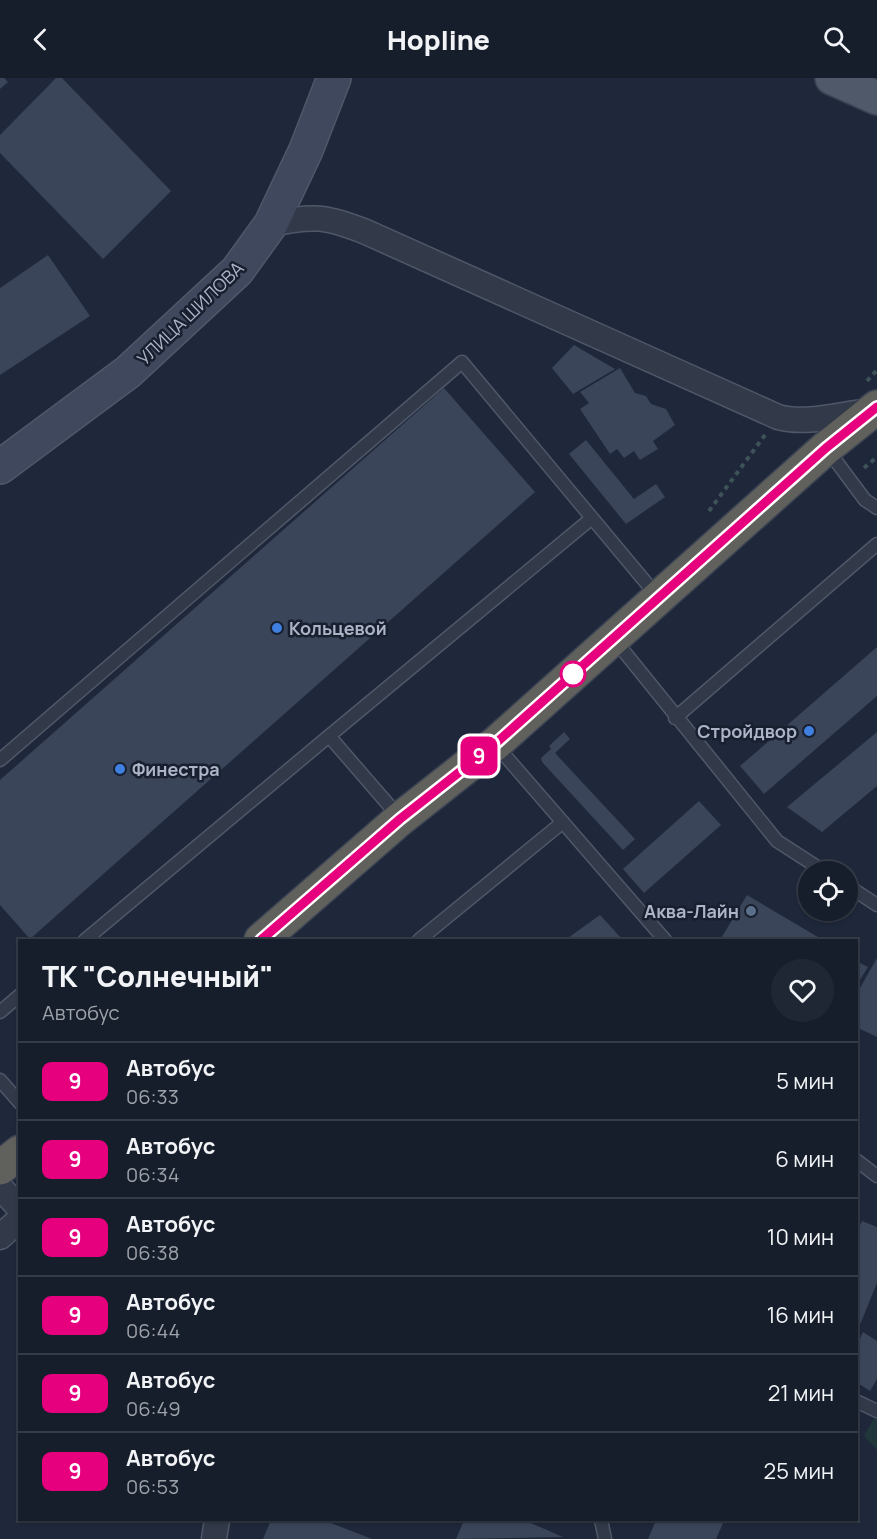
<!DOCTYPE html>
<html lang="ru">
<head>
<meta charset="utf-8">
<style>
  :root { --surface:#161e2c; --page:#1f2734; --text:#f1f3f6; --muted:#9ea2a9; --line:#353c48 }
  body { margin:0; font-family:Manrope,sans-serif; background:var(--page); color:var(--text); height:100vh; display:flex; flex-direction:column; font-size:22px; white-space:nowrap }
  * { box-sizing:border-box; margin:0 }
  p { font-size:20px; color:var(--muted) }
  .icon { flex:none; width:33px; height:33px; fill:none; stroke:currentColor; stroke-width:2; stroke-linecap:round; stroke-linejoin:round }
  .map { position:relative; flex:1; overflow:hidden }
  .panel { position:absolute; left:18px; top:861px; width:840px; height:582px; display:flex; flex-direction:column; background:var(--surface); border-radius:0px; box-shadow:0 2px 4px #0004,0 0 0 2px var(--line) }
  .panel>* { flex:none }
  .badge { padding:0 12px; border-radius:9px; font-size:21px; line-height:39px }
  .tools { position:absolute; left:798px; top:783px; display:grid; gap:12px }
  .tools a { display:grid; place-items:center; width:60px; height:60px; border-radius:50%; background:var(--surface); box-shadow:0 2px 4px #0004,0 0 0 2px var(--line); font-size:30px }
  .map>.badge { position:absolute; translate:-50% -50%; box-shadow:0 0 0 3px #fff }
  .round { display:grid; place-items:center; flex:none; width:63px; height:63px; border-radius:32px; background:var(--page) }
  .headline { display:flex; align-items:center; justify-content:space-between; height:102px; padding:0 24px }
  h1 { font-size:28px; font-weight:800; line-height:45px }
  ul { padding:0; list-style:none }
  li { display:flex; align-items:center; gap:18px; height:78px; padding:0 24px; border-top:2px solid var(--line) }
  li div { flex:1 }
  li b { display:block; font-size:22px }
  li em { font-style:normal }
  li .badge { min-width:66px; font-weight:700; text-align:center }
  header { display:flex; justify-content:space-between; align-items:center; height:78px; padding:0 24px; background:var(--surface); font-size:27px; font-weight:800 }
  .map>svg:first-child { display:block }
  .green { fill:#20363b }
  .building { fill:#3a455a }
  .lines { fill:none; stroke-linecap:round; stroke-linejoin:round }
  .service-casing { stroke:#4f5768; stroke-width:15 }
  .minor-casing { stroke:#4f5768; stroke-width:27 }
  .secondary-casing { stroke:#4f5768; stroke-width:36 }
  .primary-casing { stroke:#3b4353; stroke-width:36 }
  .trunk-casing { stroke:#3c4454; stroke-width:36 }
  .path { stroke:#3e5358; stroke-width:4; stroke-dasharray:4.5 4.5; stroke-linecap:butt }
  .service { stroke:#323a4a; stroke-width:12 }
  .minor { stroke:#323a4a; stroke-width:24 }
  .secondary { stroke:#3f485d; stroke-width:33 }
  .primary { stroke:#4f596a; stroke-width:33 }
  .trunk { stroke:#60605c; stroke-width:33 }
  .line-casing { stroke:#fff; stroke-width:14 }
  .line { stroke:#e6007e; stroke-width:9 }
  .shop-dot { fill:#3f7fe0; stroke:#181f2e; stroke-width:2 }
  .stop-dot { fill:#fff; stroke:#e6007e; stroke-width:3 }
  .service-dot { fill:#5c6f8a; stroke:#181f2e; stroke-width:2 }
  .labels { text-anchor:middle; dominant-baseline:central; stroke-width:5; stroke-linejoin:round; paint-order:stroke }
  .street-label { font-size:18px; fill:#acb4c7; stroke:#181f2e }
  .poi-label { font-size:18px; font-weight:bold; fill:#acb4c7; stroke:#181f2e; text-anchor:start }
</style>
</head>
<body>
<header><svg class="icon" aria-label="back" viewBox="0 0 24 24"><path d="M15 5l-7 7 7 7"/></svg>Hopline<svg class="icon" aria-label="search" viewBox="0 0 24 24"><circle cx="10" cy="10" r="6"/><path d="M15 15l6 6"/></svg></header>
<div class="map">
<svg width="877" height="1461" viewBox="0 0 877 1461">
  <rect width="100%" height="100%" fill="#1e283a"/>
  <path class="green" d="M877,1335V1372L864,1358Z"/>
  <path class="building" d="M0,0H4L8,4L0,11Z
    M56,0H62L171,113L103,181L0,75V57Z
    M48,177L90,238L0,297V210Z
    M574,267L615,291L573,316L552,290Z
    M620,290L635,315L646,318L651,326L666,331L675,347L653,363L658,371L640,382L634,373L624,380L617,371L610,376L580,331L589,325L580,314Z
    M444,310L535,414L30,861L0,827V702Z
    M586,362L634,421L656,406L665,419L626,446L569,376Z
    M877,569V618L764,716L740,688Z
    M564,654L570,661L555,675L635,761L623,772L542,684L541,680L551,671L549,668Z
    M877,654V708L822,754L787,729Z
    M699,723L721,747L644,815L623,791Z
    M747,817L823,862H720Z
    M600,837L623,862H565Z
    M877,880V959L856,949V917Z
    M856,883L868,889L856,908Z
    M862,1143L877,1149V1205L857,1254L856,1156Z
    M863,1254L877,1263V1301L870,1313L856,1304V1269Z
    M271,1442H333L331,1445L372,1461H263Z
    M464,1442H524L563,1459L456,1461Z
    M656,1442H720L724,1443L716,1461H648Z"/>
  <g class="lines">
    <g class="service-casing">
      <path id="service" d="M827,371L865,422L877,430
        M614,561L777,763L825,794
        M675,640L877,466
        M329,658L592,440
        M495,666L665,862
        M0,682L462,284L658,519
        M848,808L877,827
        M85,862L329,658L400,740
        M419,862L563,744
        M0,934L20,917
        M0,1002L20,1025
        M856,1082L877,1098
        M856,1323L877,1333
        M601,1442L605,1461"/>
    </g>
    <g class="minor-casing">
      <path id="minor" d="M271,146C313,137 326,138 366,154L778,339C807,347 841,336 871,333
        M0,1109L20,1131
        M0,1159L20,1141
        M214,1461L217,1442"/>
    </g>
    <g class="secondary-casing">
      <path id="secondary" d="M0,389L128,294L237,193L271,146L306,72L334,0"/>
    </g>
    <g class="primary-casing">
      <path id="primary" d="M832,0L877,20"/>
    </g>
    <g class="trunk-casing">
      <path id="trunk" d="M261,862L400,741L495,666L826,370L877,329
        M0,1090L20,1074"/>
    </g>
    <path class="path" d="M867,303L877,292
      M864,390L877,379
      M709,433L765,357"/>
    <use href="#service" class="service"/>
    <use href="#minor" class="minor"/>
    <use href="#secondary" class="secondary"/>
    <use href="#primary" class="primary"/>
    <use href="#trunk" class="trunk"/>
  </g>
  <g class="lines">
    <g class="line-casing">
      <path id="line" d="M261,862L400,741L495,666L826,370L877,329"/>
    </g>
    <use href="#line" class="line"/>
  </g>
  <g class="shop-dot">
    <circle cx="277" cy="550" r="6"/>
    <circle cx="809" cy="653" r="6"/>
    <circle cx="120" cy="691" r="6"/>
  </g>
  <circle class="stop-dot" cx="573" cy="596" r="12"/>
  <circle class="service-dot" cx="751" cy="833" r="6"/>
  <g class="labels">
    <g class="street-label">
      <text transform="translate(190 235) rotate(-44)">УЛИЦА ШИЛОВА</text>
    </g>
    <g class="poi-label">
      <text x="289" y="550">Кольцевой</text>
      <text x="797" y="653" text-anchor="end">Стройдвор</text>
      <text x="132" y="691">Финестра</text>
      <text x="739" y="833" text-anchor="end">Аква-Лайн</text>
    </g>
  </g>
</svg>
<div class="tools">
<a><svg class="icon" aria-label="locate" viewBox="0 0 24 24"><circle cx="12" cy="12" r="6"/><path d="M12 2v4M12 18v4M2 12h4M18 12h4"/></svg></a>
</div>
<b class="badge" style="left:479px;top:678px;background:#e6007e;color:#fff">9</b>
<section class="panel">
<div class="headline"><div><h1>ТК &quot;Солнечный&quot;</h1><p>Автобус</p></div><a class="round"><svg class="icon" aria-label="heart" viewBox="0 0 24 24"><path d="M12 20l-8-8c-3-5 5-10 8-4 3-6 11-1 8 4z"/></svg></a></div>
<ul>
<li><span class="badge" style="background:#e6007e;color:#fff">9</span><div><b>Автобус</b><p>06:33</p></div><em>5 мин</em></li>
<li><span class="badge" style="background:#e6007e;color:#fff">9</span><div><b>Автобус</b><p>06:34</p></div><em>6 мин</em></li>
<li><span class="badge" style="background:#e6007e;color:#fff">9</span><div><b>Автобус</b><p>06:38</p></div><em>10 мин</em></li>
<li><span class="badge" style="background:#e6007e;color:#fff">9</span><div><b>Автобус</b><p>06:44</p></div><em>16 мин</em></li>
<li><span class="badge" style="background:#e6007e;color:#fff">9</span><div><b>Автобус</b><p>06:49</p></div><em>21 мин</em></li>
<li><span class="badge" style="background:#e6007e;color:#fff">9</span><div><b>Автобус</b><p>06:53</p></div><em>25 мин</em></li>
</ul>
</section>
</div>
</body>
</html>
